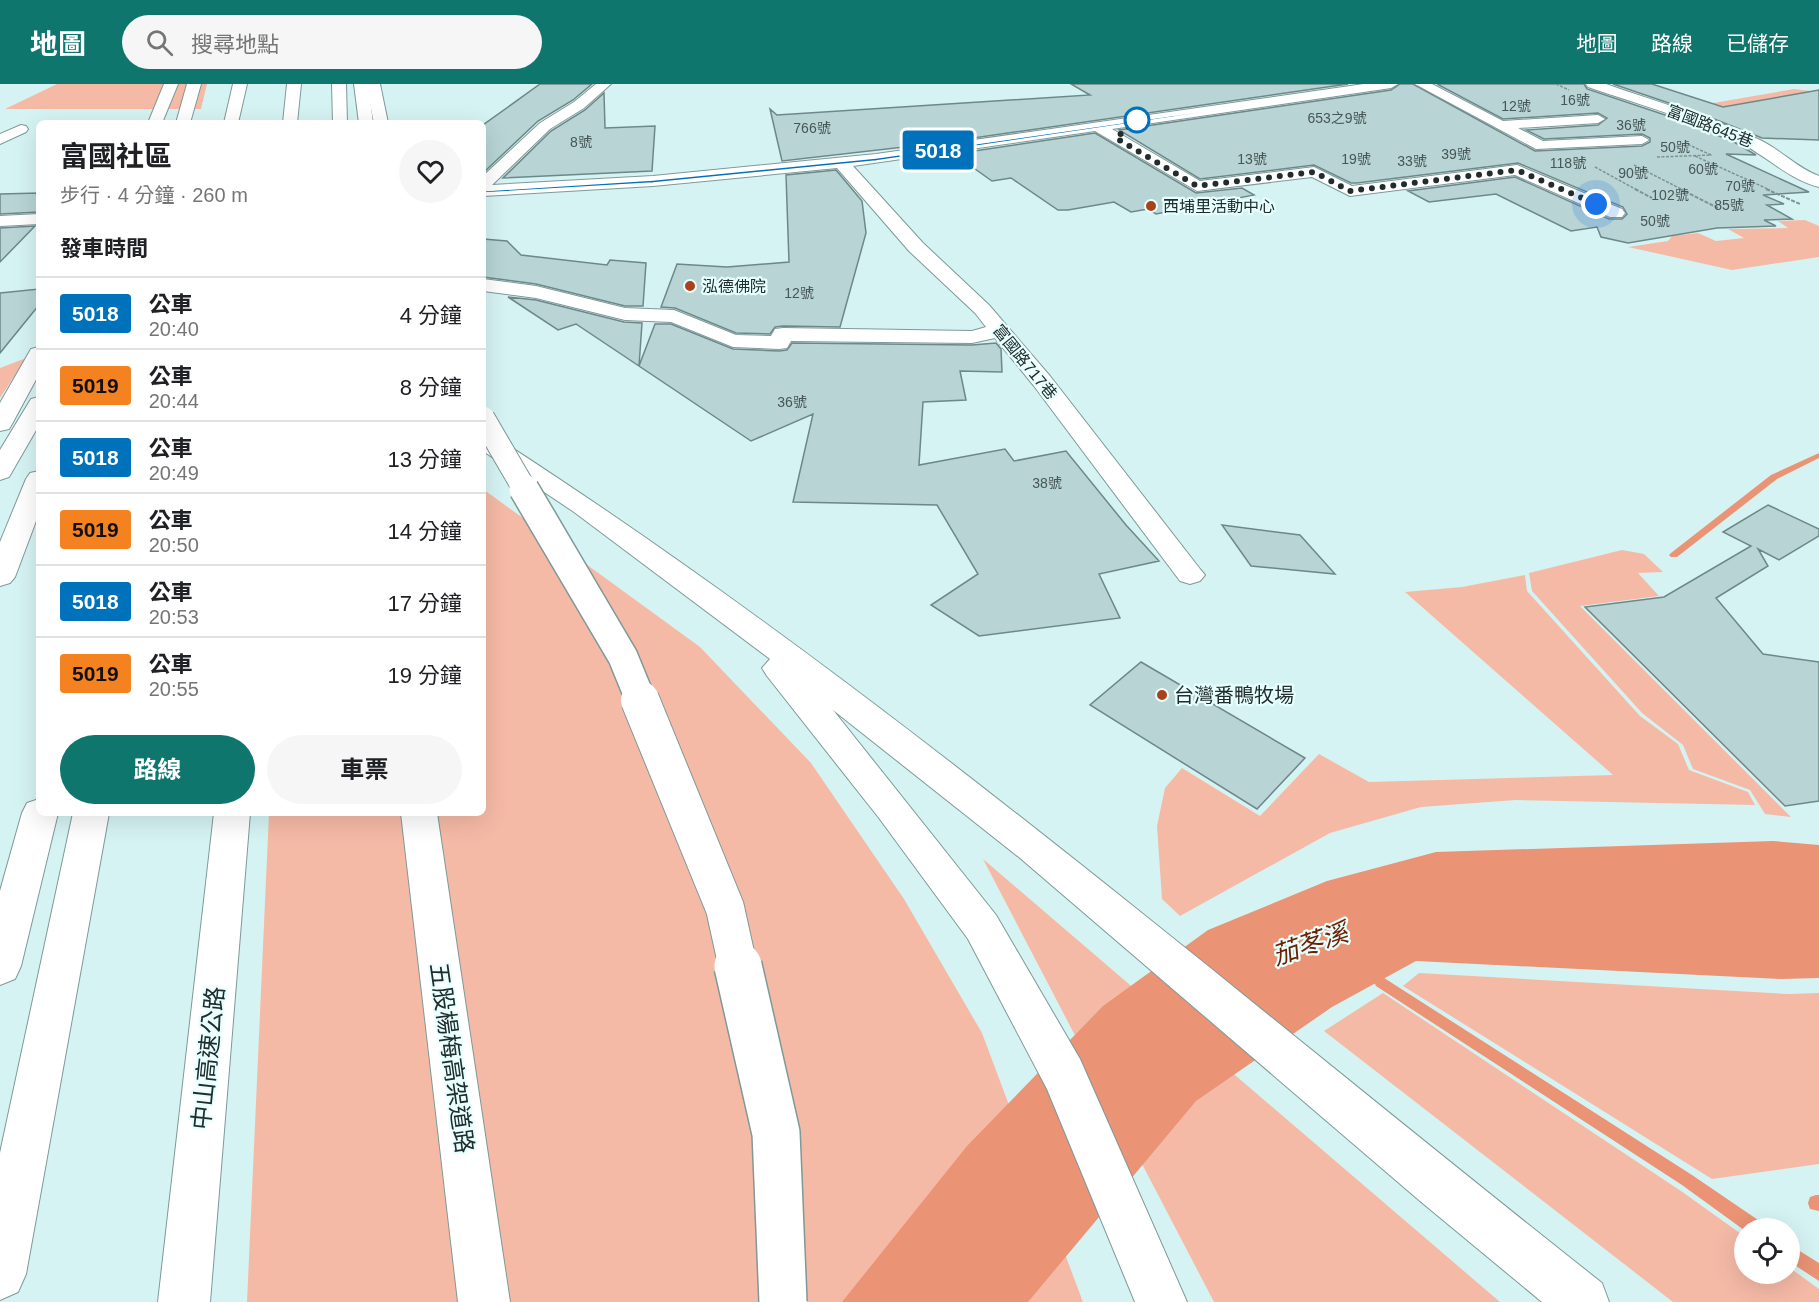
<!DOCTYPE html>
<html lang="zh-TW">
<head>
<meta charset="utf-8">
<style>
  :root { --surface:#fff; --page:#f6f6f6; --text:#202124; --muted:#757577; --line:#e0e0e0; --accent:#0f766e }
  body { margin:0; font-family:Arial,"Noto Sans TC",sans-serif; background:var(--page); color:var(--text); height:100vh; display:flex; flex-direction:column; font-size:22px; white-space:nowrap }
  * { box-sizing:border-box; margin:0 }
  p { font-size:20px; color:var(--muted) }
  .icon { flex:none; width:33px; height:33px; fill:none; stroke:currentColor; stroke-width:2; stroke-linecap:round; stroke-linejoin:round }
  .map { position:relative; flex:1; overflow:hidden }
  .details { position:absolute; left:36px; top:36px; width:450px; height:696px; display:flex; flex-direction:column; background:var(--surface); border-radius:9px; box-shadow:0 6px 24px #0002 }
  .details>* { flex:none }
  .badge { padding:0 12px; border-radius:4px; font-size:21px; line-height:39px }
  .tools { position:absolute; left:1734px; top:1134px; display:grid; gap:12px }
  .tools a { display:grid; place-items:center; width:66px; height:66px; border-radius:50%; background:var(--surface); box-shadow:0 6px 24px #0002; font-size:30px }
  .you { position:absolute; width:30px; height:30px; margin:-15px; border:4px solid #fff; border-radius:50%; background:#1a73e8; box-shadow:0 0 0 9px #1a73e833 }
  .map>.badge { position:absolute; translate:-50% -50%; box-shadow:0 0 0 3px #fff }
  h2 { padding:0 24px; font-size:22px; line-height:54px }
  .round { display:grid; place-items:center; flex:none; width:63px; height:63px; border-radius:32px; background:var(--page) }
  .summary { display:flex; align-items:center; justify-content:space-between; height:102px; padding:0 24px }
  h1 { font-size:28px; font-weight:700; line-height:45px }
  .primary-button { display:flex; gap:12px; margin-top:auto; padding:12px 24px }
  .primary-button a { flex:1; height:69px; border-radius:36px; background:var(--accent); color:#fff; font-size:24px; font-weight:700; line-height:69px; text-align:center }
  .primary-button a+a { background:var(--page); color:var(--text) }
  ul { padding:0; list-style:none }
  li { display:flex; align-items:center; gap:18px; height:72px; padding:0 24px; border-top:2px solid var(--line) }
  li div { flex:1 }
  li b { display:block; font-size:22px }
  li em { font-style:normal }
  li .badge { min-width:66px; font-weight:700; text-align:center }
  header { display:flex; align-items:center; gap:36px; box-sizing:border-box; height:84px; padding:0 30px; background:var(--accent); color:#fff }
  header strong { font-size:28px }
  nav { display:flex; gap:33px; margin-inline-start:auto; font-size:21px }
  .search { width:420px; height:54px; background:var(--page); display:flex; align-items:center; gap:15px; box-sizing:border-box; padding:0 21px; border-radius:33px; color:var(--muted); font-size:22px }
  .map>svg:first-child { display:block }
  .green { fill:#f5baa6 }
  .water { fill:#ea9375 }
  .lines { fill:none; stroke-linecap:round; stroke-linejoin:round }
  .stream { fill:#ea9375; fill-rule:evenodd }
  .building { fill:#b8d4d4; stroke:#6d8888; stroke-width:1.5 }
  .minor-casing { stroke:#7e9998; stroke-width:2 }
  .highway-casing { stroke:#7e9998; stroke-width:2 }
  .path-far1 { stroke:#7e9393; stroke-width:1.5; stroke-dasharray:3 1.5; stroke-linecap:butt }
  .path { stroke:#7e9393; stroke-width:2; stroke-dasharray:4 1.5; stroke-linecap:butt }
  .minor { fill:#fff; fill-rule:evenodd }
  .highway { fill:#fff; fill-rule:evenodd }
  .highway-bridge-far3-casing { stroke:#7e9998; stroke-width:25; stroke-linecap:butt }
  .highway-bridge-far2-casing { stroke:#7e9998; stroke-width:32; stroke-linecap:butt }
  .highway-bridge-far1-casing { stroke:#7e9998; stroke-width:40; stroke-linecap:butt }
  .highway-bridge-casing { stroke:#7e9998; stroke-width:50; stroke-linecap:butt }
  .highway-bridge-far3 { stroke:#fff; stroke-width:23 }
  .highway-bridge-far2 { stroke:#fff; stroke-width:29 }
  .highway-bridge-far1 { stroke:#fff; stroke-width:38 }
  .highway-bridge { stroke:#fff; stroke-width:47 }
  .line { fill:#0072bc; stroke:#fff; stroke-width:1.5 }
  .walk { stroke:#212c2c; stroke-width:6; stroke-dasharray:0 10.8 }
  .stop-dot { fill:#fff; stroke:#0072bc; stroke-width:3 }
  .poi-dot { fill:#a9421b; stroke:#e7ffff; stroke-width:2 }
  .labels { text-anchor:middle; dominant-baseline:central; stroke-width:4.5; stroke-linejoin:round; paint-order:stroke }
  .far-number-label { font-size:14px; fill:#475656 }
  .far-street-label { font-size:16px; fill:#212c2c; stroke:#e7ffff }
  .far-poi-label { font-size:16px; fill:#212c2c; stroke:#e7ffff; text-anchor:start }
  .poi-label { font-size:20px; fill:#212c2c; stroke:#e7ffff; text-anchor:start }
  .near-street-label { font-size:24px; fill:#212c2c; stroke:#e7ffff }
  .near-water-label { font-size:26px; font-style:italic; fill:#6e2100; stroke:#e7ffff }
</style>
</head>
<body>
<header>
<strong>地圖</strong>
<div class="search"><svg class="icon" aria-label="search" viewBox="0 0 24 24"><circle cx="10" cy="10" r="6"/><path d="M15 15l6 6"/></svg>搜尋地點</div>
<nav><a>地圖</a><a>路線</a><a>已儲存</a></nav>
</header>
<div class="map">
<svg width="1819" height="1218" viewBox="0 0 1819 1218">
  <rect width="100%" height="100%" fill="#d6f3f3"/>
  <path class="green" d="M57,0H207L201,25H5Z
    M1794,5L1819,8V34L1696,22Z
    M1805,136L1819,142V173L1732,186L1628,163L1668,157L1672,152L1698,149L1716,157L1744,154L1728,145L1788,144L1778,137Z
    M26,274L0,314V284Z
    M483,405L700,563L811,679L904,815L982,949L1083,1218H247L269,729H483Z
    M1622,466L1644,470L1663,488L1638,489L1659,512L1580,522L1791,733L1765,730L1750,706L1693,685L1683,661L1642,629L1532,507L1529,489Z
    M1525,491L1527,507L1640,632L1678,660L1689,686L1748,708L1755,721L1516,716L1421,723L1330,749L1180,832L1162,815L1157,742L1165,704L1182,684L1260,732L1319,670L1369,698L1613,691L1405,508L1462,503Z
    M983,775L1500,1218H1214Z
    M1419,889L1789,910L1819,909V1080L1712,1095L1403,902Z
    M1383,909L1681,1107L1744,1152V1190H1790V1184L1819,1205V1218H1673L1324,947Z"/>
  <path class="water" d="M1773,757L1819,761V894L1781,895L1416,877L1332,923L1196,1017L1028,1218H842L967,1062L1103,922L1208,846L1327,797L1436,768Z"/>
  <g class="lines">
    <path class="stream" d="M1819,369V374L1777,395L1677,473H1671L1669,471L1671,469L1771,391Z
      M1381,892L1692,1091L1761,1138L1763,1144H1744V1146L1682,1101L1376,902L1374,898L1376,894Z
      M1816,1111H1819V1127L1810,1125L1808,1119L1810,1113Z
      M1790,1161L1819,1179V1197L1790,1178Z"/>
  </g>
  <path class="building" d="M540,0H592L573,16L538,37L483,89V41Z
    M1071,0H1348L939,59L782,77L770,25L777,31L1090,11Z
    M1400,0H1413L1535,67L1642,62L1650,58V54L1642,50L1544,55L1526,46L1598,41L1607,34L1598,29L1503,35L1437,0H1584L1587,5L1680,36L1734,58L1756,71L1726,70L1809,108L1763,111L1784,120L1767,121L1792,135L1764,136L1776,142L1717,144L1628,159L1601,153L1597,143L1571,147L1496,110L1429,118L1408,107L1515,93L1609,135H1622L1627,130L1623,123L1518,79L1357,99H1351L1314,81L1200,95L1119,46L1391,6Z
    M1613,0H1652L1723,23L1819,6V56L1762,54L1704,31Z
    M604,9L605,44L655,42L652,87L503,94L551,47L585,26Z
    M1095,49L1196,109L1242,104L1254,111L1156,130L1148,125L1131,128L1114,118L1068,126H1058L1011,94L992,97L954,70Z
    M836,86L862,117L866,149L840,243L783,242L775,243L770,250L736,249L675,224L661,223L677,180L727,183L789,178L786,91Z
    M39,109V128L0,130V110Z
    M35,142L0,178V144Z
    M483,155L507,157L521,171L607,181L610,176L646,179L643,222H625L536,200L483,193Z
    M39,205V221L0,269V209Z
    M508,213L536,216L624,238L642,239L639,282L576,240L558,246Z
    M655,240H671L733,265L779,267L787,266L792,259L972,261L996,259L1001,265L1002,288L960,287L966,316L923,318L919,381L1005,365L1014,377L1066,367L1126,441L1159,477L1099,490L1120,534L979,552L931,521L978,490L937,421L793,418L813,330L751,357L639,282Z
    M1768,421L1819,445V452L1779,476L1758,465L1768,482L1716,514L1763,570L1819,578V717L1785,722L1585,523L1664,513L1751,462L1723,448Z
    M1222,441L1300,451L1335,490L1251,482Z
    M1141,578L1305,674L1257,725L1090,621Z"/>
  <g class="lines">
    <g class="minor-casing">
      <path id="minor" d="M164,0H178L162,39H148Z
        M366,0H380L388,39H374Z
        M596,0H611L584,24L550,45L492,101L653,92L876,70L1364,0H1398L1391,4L1112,45L1200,97L1314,83L1352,102L1517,81L1622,125L1625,129L1622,133H1610L1515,91L1350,112L1312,93L1197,107L1095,47L853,82L923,159L989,221L1050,292L1200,485L1205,491L1200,497L1190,500L1180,497L1034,302L995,254L972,259L791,257L787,264L779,265L733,263L671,238L625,236L536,214L483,207V195L536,202L625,224L674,226L736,251L771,252L775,245L783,244L972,247L986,243L975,229L909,167L837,84L653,102L483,112V92L540,39L574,18Z
        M1415,0H1432L1503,37L1598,31L1605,35L1598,39L1518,44L1543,57L1642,52L1649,56L1642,60L1536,65Z
        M1586,0H1606C1657,18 1710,33 1760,56C1781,66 1797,84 1819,92V103C1787,95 1765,70 1735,56C1689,34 1637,20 1588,3Z
        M21,41L26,42L28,45L26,48L0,60V50Z
        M39,130V140L0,142V132Z
        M39,263V290L12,340L9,345L0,347V319L31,265Z"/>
    </g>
    <g class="highway-casing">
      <path id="highway" d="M187,0H201L190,39H176Z
        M233,0H247L238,39H224Z
        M287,0H301L297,39H283Z
        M332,0H346L347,39H333Z
        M354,0H368L373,39H359Z
        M39,313V341L9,393L0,396V366L31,315Z
        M488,352L497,354C887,606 1238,912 1602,1199L1609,1218H1542L1420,1117L1020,774L833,626L996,831L1080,975L1187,1218H1135L1047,1005L968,855L879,734L767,592L762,584L770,575L574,428L483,367V353Z
        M39,387V429L15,493L10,499L0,502V458L26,395L30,389Z
        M39,715V729H58L21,882L15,895L0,901V807L22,729L27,719Z
        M73,729H109L26,1190L18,1208L0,1216V1069Z
        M214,729H250L210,1218H158Z
        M401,729H437L510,1218H458Z"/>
    </g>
    <path class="path-far1" d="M1556,0L1569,6
      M1695,72L1770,106
      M1657,73L1711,71L1685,59
      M1634,81L1683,106
      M1595,83L1637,106"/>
    <path class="path" d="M1635,105L1652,114
      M1680,105L1718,124
      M1766,105L1800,120"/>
    <use href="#minor" class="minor"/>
    <use href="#highway" class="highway"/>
    <g class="highway-bridge-far3-casing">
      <path id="highway-bridge-far3" d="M483,334L525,406"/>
    </g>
    <g class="highway-bridge-far2-casing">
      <path id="highway-bridge-far2" d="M524,405L623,573L641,617"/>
    </g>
    <g class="highway-bridge-far1-casing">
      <path id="highway-bridge-far1" d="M640,616L725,824L738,883"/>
    </g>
    <g class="highway-bridge-casing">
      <path id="highway-bridge" d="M738,882L776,1049L783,1218"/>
    </g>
    <use href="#highway-bridge-far3" class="highway-bridge-far3"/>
    <use href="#highway-bridge-far2" class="highway-bridge-far2"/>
    <use href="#highway-bridge-far1" class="highway-bridge-far1"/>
    <use href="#highway-bridge" class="highway-bridge"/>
  </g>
  <path class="line" d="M1391,1L876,77L653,99L483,109L480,107L653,96L876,74L1393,0Z"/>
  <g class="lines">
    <path class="walk" d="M1137,36L1116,54L1197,102L1314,88L1350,107L1517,86L1596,120"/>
  </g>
  <circle class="stop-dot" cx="1137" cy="36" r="12"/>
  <g class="poi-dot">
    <circle cx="1151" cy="122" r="6"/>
    <circle cx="690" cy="202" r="6"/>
    <circle cx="1162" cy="611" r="6"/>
  </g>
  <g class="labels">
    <g class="far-number-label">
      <text x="1575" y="16">16號</text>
      <text x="1516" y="22">12號</text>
      <text x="1337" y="34">653之9號</text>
      <text x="1631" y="41">36號</text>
      <text x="812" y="44">766號</text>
      <text x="581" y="58">8號</text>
      <text x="1675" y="63">50號</text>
      <text x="1456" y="70">39號</text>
      <text x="1252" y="75">13號</text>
      <text x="1356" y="75">19號</text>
      <text x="1412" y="77">33號</text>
      <text x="1568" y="79">118號</text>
      <text x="1703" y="85">60號</text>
      <text x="1633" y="89">90號</text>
      <text x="1740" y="102">70號</text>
      <text x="1670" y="111">102號</text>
      <text x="1729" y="121">85號</text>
      <text x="1655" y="137">50號</text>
      <text x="799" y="209">12號</text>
      <text x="792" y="318">36號</text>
      <text x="1047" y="399">38號</text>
    </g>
    <g class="far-street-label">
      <text transform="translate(1710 42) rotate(21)">富國路645巷</text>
      <text transform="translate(1025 278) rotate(51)">富國路717巷</text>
    </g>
    <g class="far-poi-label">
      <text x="1163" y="122">西埔里活動中心</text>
      <text x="702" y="202">泓德佛院</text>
    </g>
    <g class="poi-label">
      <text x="1174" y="611">台灣番鴨牧場</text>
    </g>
    <g class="near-street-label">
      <text transform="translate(208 974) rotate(-84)">中山高速公路</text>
      <text transform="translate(452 974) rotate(82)">五股楊梅高架道路</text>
    </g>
    <g class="near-water-label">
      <text transform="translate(1310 860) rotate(-19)">茄苳溪</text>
    </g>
  </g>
</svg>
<div class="tools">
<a><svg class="icon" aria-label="locate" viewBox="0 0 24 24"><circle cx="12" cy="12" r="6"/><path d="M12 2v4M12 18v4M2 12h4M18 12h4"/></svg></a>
</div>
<div class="you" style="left:1596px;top:120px"></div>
<b class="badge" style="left:938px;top:66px;background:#0072bc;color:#fff">5018</b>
<section class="details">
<div class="summary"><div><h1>富國社區</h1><p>步行 · 4 分鐘 · 260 m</p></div><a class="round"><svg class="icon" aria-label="heart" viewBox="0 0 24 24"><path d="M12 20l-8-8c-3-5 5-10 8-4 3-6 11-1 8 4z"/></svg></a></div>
<h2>發車時間</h2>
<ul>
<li><span class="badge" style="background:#0072bc;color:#fff">5018</span><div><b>公車</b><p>20:40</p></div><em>4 分鐘</em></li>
<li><span class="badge" style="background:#f58220;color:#111">5019</span><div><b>公車</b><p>20:44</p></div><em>8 分鐘</em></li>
<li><span class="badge" style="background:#0072bc;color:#fff">5018</span><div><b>公車</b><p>20:49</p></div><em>13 分鐘</em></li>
<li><span class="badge" style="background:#f58220;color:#111">5019</span><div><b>公車</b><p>20:50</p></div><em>14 分鐘</em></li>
<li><span class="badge" style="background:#0072bc;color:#fff">5018</span><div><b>公車</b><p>20:53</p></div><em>17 分鐘</em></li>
<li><span class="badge" style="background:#f58220;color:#111">5019</span><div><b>公車</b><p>20:55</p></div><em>19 分鐘</em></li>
</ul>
<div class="primary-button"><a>路線</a><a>車票</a></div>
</section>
</div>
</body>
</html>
